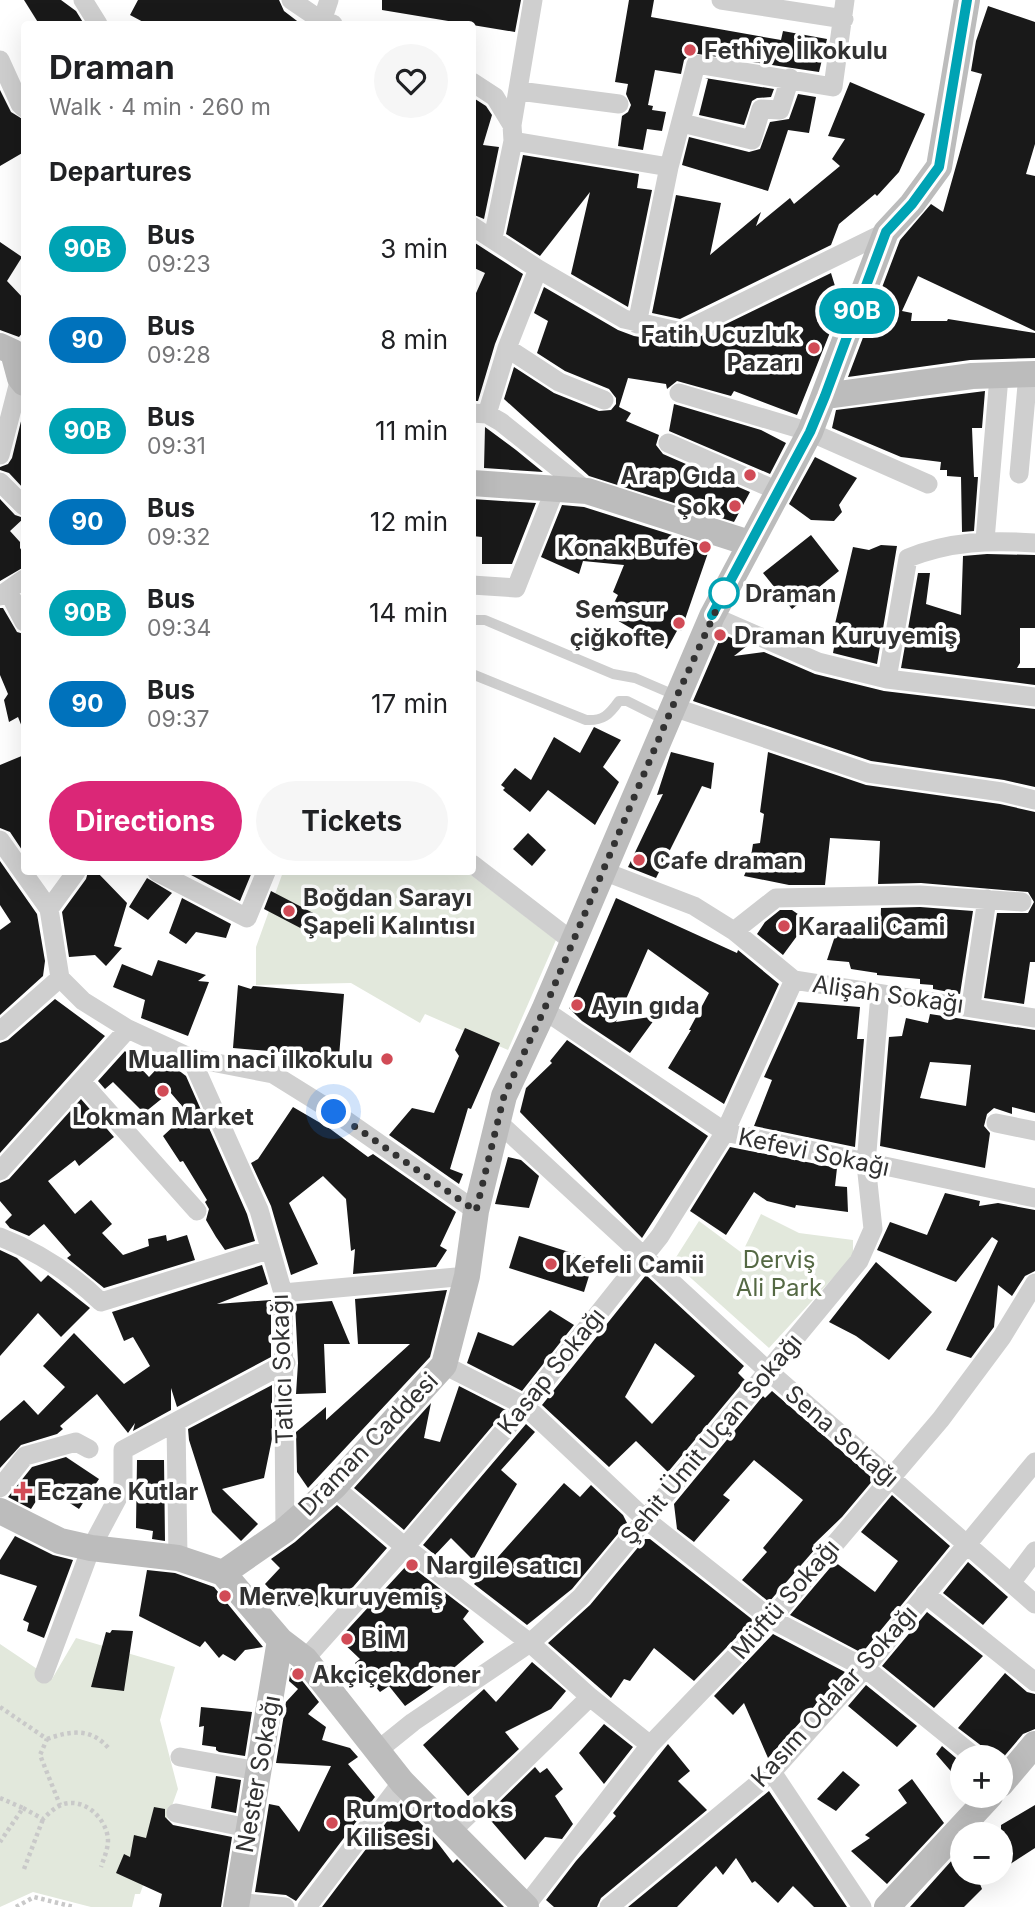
<!DOCTYPE html>
<html lang="en">
<head>
<meta charset="utf-8">
<style>
  :root { --surface:#fff; --page:#f6f6f6; --text:#202124; --muted:#757577; --accent:#db2777 }
  body { margin:0; font-family:Inter,sans-serif; background:var(--page); color:var(--text); height:100vh; display:flex; flex-direction:column; font-size:26px; white-space:nowrap }
  * { box-sizing:border-box; margin:0 }
  p { font-size:23px; color:var(--muted) }
  .icon { flex:none; width:38px; height:38px; fill:none; stroke:currentColor; stroke-width:2; stroke-linecap:round; stroke-linejoin:round }
  .map { position:relative; flex:1; overflow:hidden }
  .details { position:absolute; left:21px; top:21px; width:455px; height:854px; display:flex; flex-direction:column; background:var(--surface); border-radius:7px; box-shadow:0 7px 28px #0002 }
  .details>* { flex:none }
  .badge { padding:0 14px; border-radius:23px; font-size:24px; line-height:46px }
  .controls { position:absolute; left:950px; top:1745px; display:grid; gap:14px }
  .controls a { display:grid; place-items:center; width:63px; height:63px; border-radius:50%; background:var(--surface); box-shadow:0 7px 28px #0002; font-size:35px }
  .you { position:absolute; width:35px; height:35px; margin:-18px; border:5px solid #fff; border-radius:50%; background:#1a73e8; box-shadow:0 0 0 10px #1a73e833 }
  .map>.badge { position:absolute; translate:-50% -50%; box-shadow:0 0 0 4px #fff }
  h2 { padding:0 28px; font-size:26px; line-height:63px }
  .round { display:grid; place-items:center; flex:none; width:74px; height:74px; border-radius:37px; background:var(--page) }
  .summary { display:flex; align-items:center; justify-content:space-between; height:119px; padding:0 28px }
  h1 { font-size:33px; font-weight:700; line-height:52px }
  .primary-button { display:flex; gap:14px; margin-top:auto; padding:14px 28px }
  .primary-button a { flex:1; height:80px; border-radius:42px; background:var(--accent); color:#fff; font-size:28px; font-weight:700; line-height:80px; text-align:center }
  .primary-button a+a { background:var(--page); color:var(--text) }
  ul { padding:0; list-style:none }
  li { display:flex; align-items:center; gap:21px; height:91px; padding:0 28px }
  li div { flex:1 }
  li b { display:block; font-size:26px }
  li em { font-style:normal }
  li .badge { min-width:77px; font-weight:700; text-align:center }
  .map>svg:first-child { display:block }
  .green { fill:#e2e8dc }
  .building { fill:#191919; fill-rule:evenodd }
  .lines { fill:none; stroke-linecap:round; stroke-linejoin:round }
  .path { stroke:#c9c9c9; stroke-width:4.5; stroke-dasharray:3.5 3.5; stroke-linecap:butt }
  .lane { stroke:#cfcfcf; stroke-width:10 }
  .street { stroke:#cfcfcf; stroke-width:19 }
  .secondary { stroke:#bcbcbc; stroke-width:26 }
  .line-casing { stroke:#fff; stroke-width:16 }
  .line { stroke:#00a3b4; stroke-width:10 }
  .walk { stroke:#323232; stroke-width:7; stroke-dasharray:0 12.6 }
  .poi-dot { fill:#d14b56; stroke:#fff; stroke-width:2.5 }
  .stop-dot { fill:#fff; stroke:#00a3b4; stroke-width:3.5 }
  .labels { text-anchor:middle; dominant-baseline:central; stroke-width:7; stroke-linejoin:round; paint-order:stroke }
  .poi-label { font-size:24px; font-weight:bold; fill:#323232; stroke:#fff; text-anchor:start }
  .stop-label { font-size:24px; font-weight:bold; fill:#323232; stroke:#fff; text-anchor:start }
  .street-label { font-size:24px; fill:#323232; stroke:#fff }
  .park-label { font-size:24px; fill:#556944; stroke:#fff }
</style>
</head>
<body>
<div class="map">
<svg width="1035" height="1907" viewBox="0 0 1035 1907">
  <rect width="100%" height="100%" fill="#fff"/>
  <path class="green" d="M283,872H467L556,940L508,1050L425,1014L420,1023L351,983L256,985V947Z
    M761,1214L799,1233L853,1240V1256L769,1348L673,1262L699,1221L742,1253Z
    M76,1638L175,1667L160,1720L178,1789L140,1894H135L132,1907H91L33,1892L0,1907V1644L52,1679Z"/>
  <path class="building" d="M24,0H61L76,11L84,24H39Z
    M138,0H279L284,11L301,24H147L130,15Z
    M382,0H521L515,32L382,10Z
    M629,0H654L651,17L781,40L783,31L827,39L819,72L691,53L684,60L681,74L655,70L648,105L653,106L652,110L666,112L662,131L647,129L643,150L618,146L622,116L628,112L631,105L626,94L628,84L615,82Z
    M988,6L1035,22V144L1026,174L1035,176V331L918,276L902,311L912,313L911,321H947L948,319L1035,333V358L970,360L848,377L900,240L931,204L943,212L982,74L971,71L976,41Z
    M705,78L774,89L771,97L757,98L752,101L744,125L699,115L708,79Z
    M850,82L925,114L899,172L877,196L875,194L839,224L831,245L680,319L652,313L676,195L721,203L710,255L761,212L756,226L790,198L794,204L840,166L832,159L845,139L828,136Z
    M0,90L11,112L24,120V152L0,166Z
    M798,94L816,97L809,133L788,130L768,191L682,165L689,137L749,152L760,149L770,122L789,119Z
    M472,97L486,106L492,115L483,145L499,147L484,219L472,214Z
    M523,155L639,174L637,188L652,190L628,307L571,274L590,192L540,256L506,234Z
    M472,241L523,274L495,344L478,401H472V302L485,273L472,267Z
    M0,242L22,257L7,281L24,299V331L19,337L0,330Z
    M831,273L839,299L843,300L797,415L734,391L731,396L677,381L667,389L666,384L628,378L619,407L631,413L626,421L659,435L656,445L663,454L750,492L734,522L589,476L504,399L514,367L554,393L599,411L611,410L616,404V398L609,389L565,371L537,353L548,321L534,313L544,287L618,330L634,336L680,344L687,343Z
    M985,391L982,428H972L974,477H978L974,531L962,532L961,477L947,476V470H940L941,462L901,457L832,428L836,410Z
    M674,404L761,430L786,443L770,474L669,431Z
    M24,409V489L9,473L0,470V467L8,464L12,458Z
    M485,427L516,450L543,472L484,468Z
    M815,457L857,478L839,505L842,512L834,521L811,520L789,504Z
    M0,499L15,515L24,518L10,531L20,542V548L24,554V567L0,581Z
    M472,499L536,503L512,564H482V537L472,536Z
    M562,505L584,507L710,547L681,631L678,629L667,649L608,615L618,595L613,592L624,565L583,561L579,574L541,557Z
    M811,535L839,571L792,609L763,573Z
    M881,545L897,546L877,664L833,653L835,642L831,641L853,547L869,550Z
    M987,554L1035,555V628H1020V663L1017,668H1035V685L901,668L918,573H930L926,604L961,615L963,556Z
    M0,608H3L17,632L24,634V732L18,717L9,722L4,700L8,694L0,675Z
    M722,634L748,645L734,656L764,652L815,674L884,691L1035,709V787L1004,780L871,761L693,701Z
    M594,727L621,740L603,767L619,782L595,825L548,790L530,812L503,790L505,788L501,785L515,768L531,780L554,737L580,753Z
    M671,752L714,763L711,789L702,786L656,878L628,867L663,794L657,795Z
    M768,752L866,785L1000,804L1035,812V962H1030L1024,1004L984,998L997,913H1028L1034,902L1028,892L921,883L878,884L880,841L830,838L825,885H789L744,876L750,862L753,844L760,843L764,814L760,812Z
    M24,755V853L10,832L0,828V765Z
    M528,833L546,850L532,866L513,849Z
    M0,861L37,914L45,961L43,976L0,1015V930L11,922L0,905Z
    M88,872H97L127,903L114,946L122,948L106,966L95,955L69,957L62,912L86,879Z
    M192,872H252L240,901L191,875Z
    M147,878L172,893L148,920L129,907Z
    M271,891L317,915L308,932L264,909Z
    M182,898L231,924L226,938L196,932L186,944L169,933Z
    M616,898L737,953L738,950L779,984L724,1104L668,1068L691,1030H689L709,993L648,949L616,1022L657,1016L630,1053L582,1021L569,1008Z
    M920,907L973,911L960,994L933,989V985L920,984V979L877,975V973L851,969L849,962L827,960L839,924L880,935L881,908Z
    M780,910H792L808,921L783,955L757,934L765,922Z
    M158,960L206,975L198,981L209,982L188,1036L141,1018L145,1000L113,987L122,964L152,976Z
    M238,985L251,989L253,986L344,994L339,1057L233,1048Z
    M55,999L105,1036L0,1153V1043L8,1040Z
    M798,1002L860,1007L857,1039H864L855,1147L754,1126L772,1080L764,1077Z
    M930,1014L1035,1030V1113L1012,1107V1114L994,1108L987,1114L984,1126L990,1133L985,1168L880,1146L889,1037L902,1036L906,1018L928,1023ZM930,1062L971,1065L966,1106L920,1098Z
    M465,1028L500,1043L471,1109L468,1108L450,1169L463,1174L459,1184L389,1135L412,1108L434,1113L459,1056L455,1050Z
    M567,1040L708,1136L642,1238L520,1112L526,1088L552,1063L550,1061Z
    M125,1051L149,1077L165,1060L186,1076L247,1214L255,1241L225,1250L216,1237L206,1220L209,1209L205,1202L207,1200L183,1161L180,1162L163,1136L188,1113L170,1092L144,1113L113,1082L105,1089L98,1081Z
    M81,1099L114,1137L79,1166L75,1160L48,1181L75,1214L91,1200L112,1224L102,1233L123,1255L149,1246L148,1239L166,1235L167,1241L187,1235L195,1260L104,1288L67,1258L71,1255L44,1224L29,1236L10,1228L5,1222L12,1215L0,1201V1183L9,1179Z
    M293,1107L329,1128L368,1157L373,1154L456,1212L440,1246L447,1250L436,1267L353,1274L355,1249L351,1251L346,1199L323,1176L289,1203L318,1264L291,1275L271,1206L251,1163L258,1159Z
    M730,1147L837,1168L835,1186L847,1187L848,1212L796,1205L795,1208L767,1201L754,1192L726,1235L690,1211Z
    M508,1157L521,1160L539,1176L529,1208L495,1204Z
    M945,1193L980,1201L979,1206L998,1203L1035,1210V1271L1025,1276L1012,1296L998,1285L994,1327L971,1358L946,1350L998,1241L992,1237L956,1282L877,1250L890,1222L927,1235Z
    M519,1236L594,1260L584,1292L509,1268Z
    M0,1250L17,1258L41,1282L48,1275L90,1308L61,1337L38,1313L0,1356Z
    M876,1262L932,1312L889,1360L856,1336L829,1322Z
    M262,1265L268,1284L217,1304L271,1300V1357L177,1407L171,1388V1410L133,1431L135,1423L128,1433L97,1394L60,1426L63,1429L57,1434L21,1445L0,1468V1421L24,1400L38,1415L65,1387L43,1366L74,1333L124,1384L150,1366L133,1337L124,1341L112,1312Z
    M646,1275L744,1366L738,1373L745,1380L668,1472L636,1441L609,1467L542,1405ZM655,1343L695,1376L652,1424L625,1397Z
    M447,1290L430,1357L308,1488L297,1472L296,1432L326,1407V1420L410,1344H358L355,1299Z
    M332,1301L350,1344H324L326,1393L296,1394L298,1363L295,1304Z
    M550,1310L574,1325L522,1391L467,1363L478,1332L513,1346Z
    M272,1385V1439L264,1478L222,1489L258,1524L241,1541L212,1512L189,1440L188,1429Z
    M459,1386L506,1410L404,1530L354,1488L431,1403L424,1438L440,1442Z
    M772,1391L874,1479L842,1517L813,1545L816,1548L769,1602L742,1580L767,1552L763,1548L803,1500L754,1460L723,1495L730,1500L694,1542L677,1529L674,1504L763,1396L765,1398Z
    M526,1424L535,1432L501,1470L517,1484L473,1560L451,1538L435,1555L423,1545Z
    M66,1457L99,1479L79,1509L45,1487L31,1509L8,1497L32,1467Z
    M137,1460H164L165,1541L152,1539L153,1531L136,1528Z
    M564,1483L580,1497L591,1485L623,1515L627,1523L572,1589L527,1625L474,1584Z
    M892,1495L950,1546L862,1653L790,1615L835,1562L875,1592L898,1561L861,1532Z
    M337,1505L387,1548L353,1587L319,1608L311,1603L295,1607L285,1606L265,1584L280,1568L271,1559L295,1542Z
    M15,1536L53,1555L73,1560L44,1638L27,1631L29,1623L23,1620L37,1586L0,1574V1560Z
    M645,1539H650L753,1620L694,1681L654,1648L630,1681L624,1679L611,1698L548,1643L590,1605Z
    M968,1562L1008,1597L983,1625L943,1593Z
    M408,1564L469,1611L463,1619L484,1642L442,1678L443,1680L405,1706L389,1686L380,1692L355,1663L360,1659L339,1639Z
    M147,1570L175,1573L214,1587L263,1647L245,1650L235,1661L223,1654L219,1658L205,1641L200,1647L139,1616Z
    M927,1612L983,1656L934,1708L882,1666Z
    M112,1630L133,1631L124,1691L91,1687L106,1632L110,1633Z
    M773,1634L845,1672L768,1758L744,1703L733,1715L714,1696Z
    M532,1662L566,1691L551,1709L505,1732L519,1749L468,1796L423,1745L484,1689L496,1702Z
    M291,1668L304,1683L301,1687L304,1683L319,1702L308,1714L326,1727L322,1740L350,1748L358,1757L348,1764L375,1797L296,1901L286,1895L255,1892L269,1804L279,1806L299,1832L331,1766L276,1763L286,1702L298,1689L289,1681Z
    M1005,1673L1027,1692L1035,1694V1729L1023,1734L1001,1760V1757H987L983,1747L958,1728Z
    M866,1685L917,1726L897,1747L848,1706Z
    M201,1707L252,1712L245,1756L219,1752L216,1750V1747L202,1745L204,1726L199,1727Z
    M604,1724L633,1747L604,1784L579,1753Z
    M668,1744L690,1771L678,1781L707,1810L601,1898L597,1907H554L546,1900L576,1861L616,1816L613,1813Z
    M942,1746L962,1763V1784L936,1754Z
    M535,1767L540,1773L547,1768L563,1789L555,1796L573,1824L562,1839L545,1837L525,1860L486,1815Z
    M843,1771L860,1785L836,1811L817,1799Z
    M216,1776L241,1780L236,1813L211,1808Z
    M912,1779L944,1823L887,1884L851,1851L870,1838L865,1835L907,1803L898,1790Z
    M769,1791L847,1907H814L793,1886L778,1903L755,1881L752,1883L736,1858L723,1875L716,1866L677,1907H628Z
    M401,1803L431,1834L453,1863L457,1859L504,1907H322Z
    M1035,1805V1848L1001,1870V1825Z
    M154,1807L165,1809V1817L173,1825L232,1837L221,1907H159L162,1894L116,1873L124,1854L130,1857L134,1835L146,1838Z
    M962,1849V1872H997L980,1884L982,1889L964,1907H910Z"/>
  <g class="lines">
    <path class="path" d="M0,1707L47,1739L40,1755L60,1805
      M47,1739C72,1730 93,1728 110,1750
      M0,1798L23,1808L0,1842
      M23,1808L43,1819C48,1814 54,1808 61,1805C83,1796 107,1818 108,1840C108,1849 104,1858 101,1867
      M24,1869L43,1819
      M16,1907L34,1897L74,1907"/>
    <path class="lane" d="M472,620H485L613,674L635,678L677,696
      M472,674L586,720C603,721 609,715 619,701H627L667,721"/>
    <path class="street" d="M83,0L98,24
      M291,0L322,21L333,24
      M721,0L844,19
      M322,21L329,0
      M0,60L20,104L24,108
      M472,82L495,97L512,125
      M519,91L619,104
      M682,123L752,140L761,109L780,110L790,78
      M513,141L669,167
      M472,226L538,269L624,319L682,332L886,232
      M493,238L513,141L512,125L533,0
      M637,324L669,167L696,64L833,87L845,0
      M507,348L559,382L604,400
      M679,393L810,432L928,484
      M472,413L487,414L501,422L587,491
      M487,414L507,348L538,269
      M668,443L778,491
      M0,455L20,378
      M1019,474L1028,374
      M0,482L24,506
      M985,540L999,377
      M472,585L516,588L555,489
      M8,591L24,622
      M0,596L24,579
      M712,616L818,662L887,679L1035,697
      M887,679L908,558C951,541 990,540 1035,543
      M673,707L868,773L1002,792L1035,800
      M0,840L49,909L60,978L83,1001L128,1029L191,1058L273,1074L334,1112L476,1211
      M472,864L572,941
      M603,871L694,906L734,931L794,980L1035,1018
      M157,872L247,918L266,872
      M49,909L76,872
      M734,931L776,898L920,895L1022,902
      M971,1005L987,899
      M544,1010L725,1132L1035,1198
      M0,1031L60,978
      M191,1058L259,1210L283,1293L285,1530
      M81,1081L197,1211
      M498,1122L767,1370L1035,1604
      M996,1123L1035,1131
      M0,1171L128,1029
      M0,1237C39,1252 71,1273 101,1302L268,1250
      M283,1293L467,1276
      M444,1365L525,1406L645,1519L771,1619L865,1668L975,1757
      M176,1422L178,1558
      M334,1487L405,1547L530,1643L590,1697L650,1745
      M0,1488L25,1456L76,1442L89,1449
      M1011,1583L1035,1551
      M925,1594L1035,1682
      M305,1659L405,1547L525,1406L660,1236L725,1132L794,980
      M44,1674L91,1548L123,1488V1450L286,1363
      M377,1751L413,1722L530,1643L581,1597L859,1261L873,1229L866,1164L880,994
      M180,1757L258,1771
      M772,1772L862,1907
      M176,1813L248,1828
      M452,1831L590,1697
      M237,1902L285,1907
      M307,1907L402,1782
      M525,1907L650,1745L771,1619L941,1419L1002,1337L1035,1283
      M609,1907L772,1772L865,1668L1035,1462"/>
    <path class="secondary" d="M0,346L13,352L20,378L24,383
      M825,396L972,376L1035,374
      M472,483L587,491L749,543
      M0,1511L60,1541L91,1548L178,1558L223,1573L280,1640L305,1659L402,1782L526,1907
      M223,1573L285,1530L334,1487L444,1365L467,1276L476,1211L504,1096L544,1010L712,616L810,432L886,232L912,204L939,167L967,0
      M1001,1784L1035,1744
      M236,1907L280,1640
      M887,1907L990,1796"/>
  </g>
  <g class="lines">
    <g class="line-casing">
      <path id="line" d="M712,615L810,432L825,396L886,232L912,204L939,167L967,0"/>
    </g>
    <use href="#line" class="line"/>
    <path class="walk" d="M334,1112L476,1211L504,1096L544,1010L677,696L724,593"/>
  </g>
  <g class="poi-dot">
    <circle cx="690" cy="50" r="7"/>
    <circle cx="814" cy="348" r="7"/>
    <circle cx="750" cy="475" r="7"/>
    <circle cx="735" cy="506" r="7"/>
    <circle cx="705" cy="547" r="7"/>
    <circle cx="679" cy="623" r="7"/>
    <circle cx="720" cy="635" r="7"/>
    <circle cx="639" cy="860" r="7"/>
    <circle cx="289" cy="911" r="7"/>
    <circle cx="784" cy="926" r="7"/>
    <circle cx="577" cy="1005" r="7"/>
    <circle cx="387" cy="1059" r="7"/>
    <circle cx="163" cy="1091" r="7"/>
    <circle cx="551" cy="1264" r="7"/>
    <path d="M19.5 1480.5h7v7h7v7h-7v7h-7v-7h-7v-7h7z"/>
    <circle cx="412" cy="1565" r="7"/>
    <circle cx="225" cy="1596" r="7"/>
    <circle cx="347" cy="1639" r="7"/>
    <circle cx="298" cy="1674" r="7"/>
    <circle cx="332" cy="1823" r="7"/>
  </g>
  <circle class="stop-dot" cx="724" cy="593" r="14"/>
  <g class="labels">
    <g class="poi-label">
      <text x="704" y="50">Fethiye İlkokulu</text>
      <text x="800" y="334" text-anchor="end">Fatih Ucuzluk<tspan x="800" dy="28">Pazarı</tspan></text>
      <text x="736" y="475" text-anchor="end">Arap Gıda</text>
      <text x="721" y="506" text-anchor="end">Şok</text>
      <text x="691" y="547" text-anchor="end">Konak Bufe</text>
      <text x="665" y="609" text-anchor="end">Semsur<tspan x="665" dy="28">çiğkofte</tspan></text>
      <text x="734" y="635">Draman Kuruyemiş</text>
      <text x="653" y="860">Cafe draman</text>
      <text x="303" y="897">Boğdan Sarayı<tspan x="303" dy="28">Şapeli Kalıntısı</tspan></text>
      <text x="798" y="926">Karaali Cami</text>
      <text x="591" y="1005">Ayın gıda</text>
      <text x="373" y="1059" text-anchor="end">Muallim naci ilkokulu</text>
      <text x="163" y="1116" text-anchor="middle">Lokman Market</text>
      <text x="565" y="1264">Kefeli Camii</text>
      <text x="37" y="1491">Eczane Kutlar</text>
      <text x="426" y="1565">Nargile satıcı</text>
      <text x="239" y="1596">Merve kuruyemiş</text>
      <text x="361" y="1639">BİM</text>
      <text x="312" y="1674">Akçiçek doner</text>
      <text x="346" y="1809">Rum Ortodoks<tspan x="346" dy="28">Kilisesi</tspan></text>
    </g>
    <g class="stop-label">
      <text x="745" y="593">Draman</text>
    </g>
    <g class="street-label">
      <text transform="translate(888 994) rotate(8)">Alişah Sokağı</text>
      <text transform="translate(814 1152) rotate(12)">Kefevi Sokağı</text>
      <text transform="translate(282 1369) rotate(-92)">Tatlıcı Sokağı</text>
      <text transform="translate(551 1371) rotate(-51)">Kasap Sokağı</text>
      <text transform="translate(842 1436) rotate(41)">Sena Sokağı</text>
      <text transform="translate(711 1439) rotate(-50)">Şehit Ümit Uçan Sokağı</text>
      <text transform="translate(368 1444) rotate(-46)">Draman Caddesi</text>
      <text transform="translate(785 1599) rotate(-49)">Müftü Sokağı</text>
      <text transform="translate(834 1696) rotate(-48)">Kasım Odalar Sokağı</text>
      <text transform="translate(258 1774) rotate(-80)">Nester Sokağı</text>
    </g>
    <g class="park-label">
      <text x="779" y="1259">Derviş<tspan x="779" dy="28">Ali Park</tspan></text>
    </g>
  </g>
</svg>
<div class="controls">
<a>+</a>
<a>−</a>
</div>
<div class="you" style="left:334px;top:1112px"></div>
<b class="badge" style="left:857px;top:311px;background:#00a3b4;color:#fff">90B</b>
<section class="details">
<div class="summary"><div><h1>Draman</h1><p>Walk · 4 min · 260 m</p></div><a class="round"><svg class="icon" aria-label="heart" viewBox="0 0 24 24"><path d="M12 20l-8-8c-3-5 5-10 8-4 3-6 11-1 8 4z"/></svg></a></div>
<h2>Departures</h2>
<ul>
<li><span class="badge" style="background:#00a3b4;color:#fff">90B</span><div><b>Bus</b><p>09:23</p></div><em>3 min</em></li>
<li><span class="badge" style="background:#0072bc;color:#fff">90</span><div><b>Bus</b><p>09:28</p></div><em>8 min</em></li>
<li><span class="badge" style="background:#00a3b4;color:#fff">90B</span><div><b>Bus</b><p>09:31</p></div><em>11 min</em></li>
<li><span class="badge" style="background:#0072bc;color:#fff">90</span><div><b>Bus</b><p>09:32</p></div><em>12 min</em></li>
<li><span class="badge" style="background:#00a3b4;color:#fff">90B</span><div><b>Bus</b><p>09:34</p></div><em>14 min</em></li>
<li><span class="badge" style="background:#0072bc;color:#fff">90</span><div><b>Bus</b><p>09:37</p></div><em>17 min</em></li>
</ul>
<div class="primary-button"><a>Directions</a><a>Tickets</a></div>
</section>
</div>
</body>
</html>
